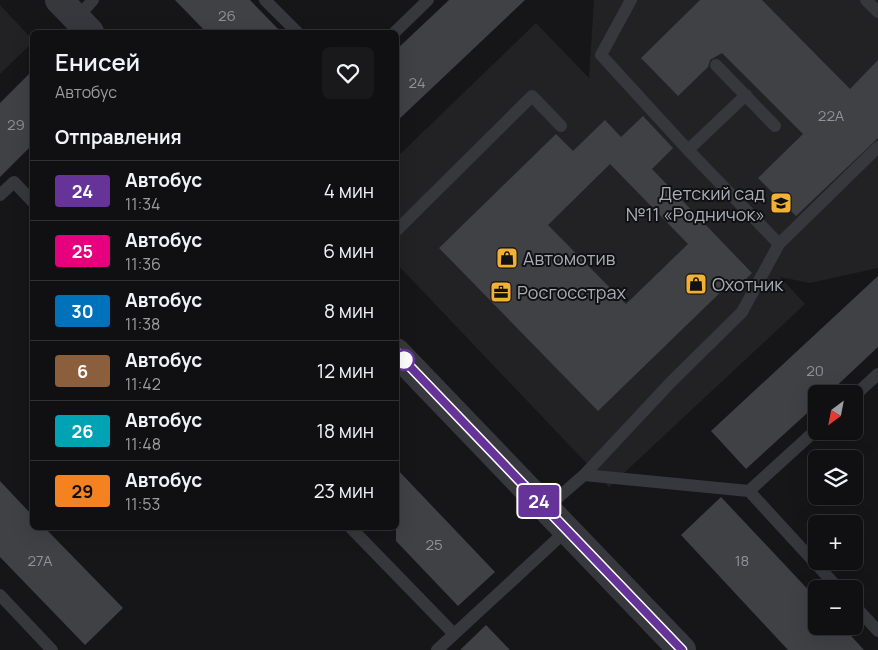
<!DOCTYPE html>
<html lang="ru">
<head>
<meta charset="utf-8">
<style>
  :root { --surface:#101012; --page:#19191b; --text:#f1f3f6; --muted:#9c9d9f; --line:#303032 }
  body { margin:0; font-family:Manrope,sans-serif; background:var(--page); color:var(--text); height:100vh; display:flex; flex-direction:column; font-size:19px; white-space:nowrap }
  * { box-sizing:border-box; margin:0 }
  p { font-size:16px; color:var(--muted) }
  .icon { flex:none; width:28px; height:28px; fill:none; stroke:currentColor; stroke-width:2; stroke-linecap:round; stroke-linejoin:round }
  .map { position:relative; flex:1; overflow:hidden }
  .panel { position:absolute; left:30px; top:30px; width:369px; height:500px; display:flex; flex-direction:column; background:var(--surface); border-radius:8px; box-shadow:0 5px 20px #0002,0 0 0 1px var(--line) }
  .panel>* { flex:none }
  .badge { padding:0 10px; border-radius:4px; font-size:18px; line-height:32px }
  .needle { width:32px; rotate:212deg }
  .buttons { position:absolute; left:808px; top:385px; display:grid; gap:10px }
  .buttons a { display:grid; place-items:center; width:55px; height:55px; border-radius:8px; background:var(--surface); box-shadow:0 5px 20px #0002,0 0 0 1px var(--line); font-size:25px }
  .map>.badge { position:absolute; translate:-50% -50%; box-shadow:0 0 0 2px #fff }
  h2 { padding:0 25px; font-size:19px; line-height:45px }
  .round { display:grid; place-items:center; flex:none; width:52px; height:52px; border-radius:8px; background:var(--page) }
  .overview { display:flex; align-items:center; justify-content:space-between; height:85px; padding:0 25px }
  h1 { font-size:24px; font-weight:600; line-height:38px }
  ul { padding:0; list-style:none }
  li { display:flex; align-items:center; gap:15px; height:60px; padding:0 25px; border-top:1px solid var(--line) }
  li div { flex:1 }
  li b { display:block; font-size:19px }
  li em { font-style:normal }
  li .badge { min-width:55px; font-weight:700; text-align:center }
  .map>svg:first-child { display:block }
  .built { fill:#222225 }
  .building { fill:#404145; fill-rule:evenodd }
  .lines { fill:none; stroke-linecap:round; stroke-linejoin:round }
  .service { stroke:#37383d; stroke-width:12 }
  .tertiary { stroke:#37383d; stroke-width:28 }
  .line-casing { stroke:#fff; stroke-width:11 }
  .line { stroke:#639; stroke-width:8 }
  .stop-dot { fill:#fff; stroke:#639; stroke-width:2.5 }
  .labels { text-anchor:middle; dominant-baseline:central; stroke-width:4; stroke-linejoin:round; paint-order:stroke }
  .number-label { font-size:15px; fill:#8e929b }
  .poi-label { font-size:18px; fill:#a8adb8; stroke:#111113; text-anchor:start }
</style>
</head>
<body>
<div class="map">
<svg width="878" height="650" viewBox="0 0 878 650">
  <rect width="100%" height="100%" fill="#161618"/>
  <path class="built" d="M594,0H878V268L810,283L780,277L805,304L609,487L396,263V158L536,23L589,78Z
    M0,5L32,39V43L0,74Z"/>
  <path class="building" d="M175,0H250L281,32H206Z
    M449,0H525L396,122V50Z
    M700,0H762L850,89L878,60V138L796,216L758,178L803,134L722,53L710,60L708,67L678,96L641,58Z
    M32,71V145L0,177V103Z
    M643,116L673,148L652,169L752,273L741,284H729L598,411L439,248L556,134L573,151L605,120L621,137ZM610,164L688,244L626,304L548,225Z
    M878,276V347L828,394H816V405L746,469L711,431Z
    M396,468L495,572L458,606L396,541Z
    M0,481L32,515V528H45L123,608L85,645L0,557Z
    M721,497L816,598V626H842L864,650H788L681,535Z
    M486,625L510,650H460Z"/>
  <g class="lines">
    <path class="service" d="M265,0L297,32
      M631,0L601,55L688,150L779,244
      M866,0L878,12
      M77,18L93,0
      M395,32L428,0
      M716,65L775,126
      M688,150L746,95
      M0,195L14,182L32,201
      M396,231L532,96L561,126
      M854,396L878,374
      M584,475L749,491L839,589
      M749,491L816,430
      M546,508L584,475L671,382L742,312L779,244L878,147
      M351,528L454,634
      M0,595L52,650
      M854,605L878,631
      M437,650L567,530"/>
    <path class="tertiary" d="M59,0L90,32
      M396,352L682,650"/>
  </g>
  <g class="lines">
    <g class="line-casing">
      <path id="line" d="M396,352L682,650"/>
    </g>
    <use href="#line" class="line"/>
  </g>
  <defs>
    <g id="school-square" transform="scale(1.125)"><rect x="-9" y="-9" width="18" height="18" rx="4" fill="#f2b134" stroke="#111113"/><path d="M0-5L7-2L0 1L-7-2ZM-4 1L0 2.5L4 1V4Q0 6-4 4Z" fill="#111"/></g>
    <g id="shop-square" transform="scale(1.125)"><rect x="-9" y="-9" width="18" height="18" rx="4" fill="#f2b134" stroke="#111113"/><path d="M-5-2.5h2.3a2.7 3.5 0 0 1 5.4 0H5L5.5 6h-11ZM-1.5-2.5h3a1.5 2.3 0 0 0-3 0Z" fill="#111"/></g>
    <g id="office-square" transform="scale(1.125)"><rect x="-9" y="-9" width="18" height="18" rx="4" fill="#f2b134" stroke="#111113"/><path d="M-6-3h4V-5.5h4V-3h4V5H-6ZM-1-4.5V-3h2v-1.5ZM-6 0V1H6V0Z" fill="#111"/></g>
  </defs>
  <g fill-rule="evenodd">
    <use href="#school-square" x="781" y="203"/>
    <use href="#shop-square" x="507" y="258"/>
    <use href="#shop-square" x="696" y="284"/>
    <use href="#office-square" x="501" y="292"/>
  </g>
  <circle class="stop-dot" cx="404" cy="360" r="10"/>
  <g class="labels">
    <g class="number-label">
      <text x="227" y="15">26</text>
      <text x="417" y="82">24</text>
      <text x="831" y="115">22А</text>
      <text x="16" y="124">29</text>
      <text x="815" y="370">20</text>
      <text x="434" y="544">25</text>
      <text x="40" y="560">27А</text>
      <text x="742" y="560">18</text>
    </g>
    <g class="poi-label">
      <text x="765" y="193" text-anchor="end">Детский сад<tspan x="765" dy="21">№11 «Родничок»</tspan></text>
      <text x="523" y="258">Автомотив</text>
      <text x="712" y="284">Охотник</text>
      <text x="517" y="292">Росгосстрах</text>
    </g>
  </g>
</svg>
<div class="buttons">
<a><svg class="needle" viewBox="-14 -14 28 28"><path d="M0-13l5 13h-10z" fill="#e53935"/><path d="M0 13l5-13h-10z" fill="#9c9d9f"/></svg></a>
<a><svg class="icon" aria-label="layers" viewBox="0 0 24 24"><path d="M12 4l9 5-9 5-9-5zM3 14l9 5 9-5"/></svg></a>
<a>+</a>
<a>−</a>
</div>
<b class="badge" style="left:539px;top:501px;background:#639;color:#fff">24</b>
<section class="panel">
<div class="overview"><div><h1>Енисей</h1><p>Автобус</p></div><a class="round"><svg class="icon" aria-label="heart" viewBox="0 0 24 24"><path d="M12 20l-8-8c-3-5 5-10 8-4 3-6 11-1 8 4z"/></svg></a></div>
<h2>Отправления</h2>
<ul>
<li><span class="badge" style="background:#639;color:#fff">24</span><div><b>Автобус</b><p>11:34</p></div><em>4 мин</em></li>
<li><span class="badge" style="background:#e6007e;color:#fff">25</span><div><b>Автобус</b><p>11:36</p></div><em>6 мин</em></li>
<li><span class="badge" style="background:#0072bc;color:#fff">30</span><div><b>Автобус</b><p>11:38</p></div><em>8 мин</em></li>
<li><span class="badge" style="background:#8b5e3c;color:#fff">6</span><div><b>Автобус</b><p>11:42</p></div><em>12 мин</em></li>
<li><span class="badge" style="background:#00a3b4;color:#fff">26</span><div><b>Автобус</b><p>11:48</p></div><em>18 мин</em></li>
<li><span class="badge" style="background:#f58220;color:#111">29</span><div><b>Автобус</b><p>11:53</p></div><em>23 мин</em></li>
</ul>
</section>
</div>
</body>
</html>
